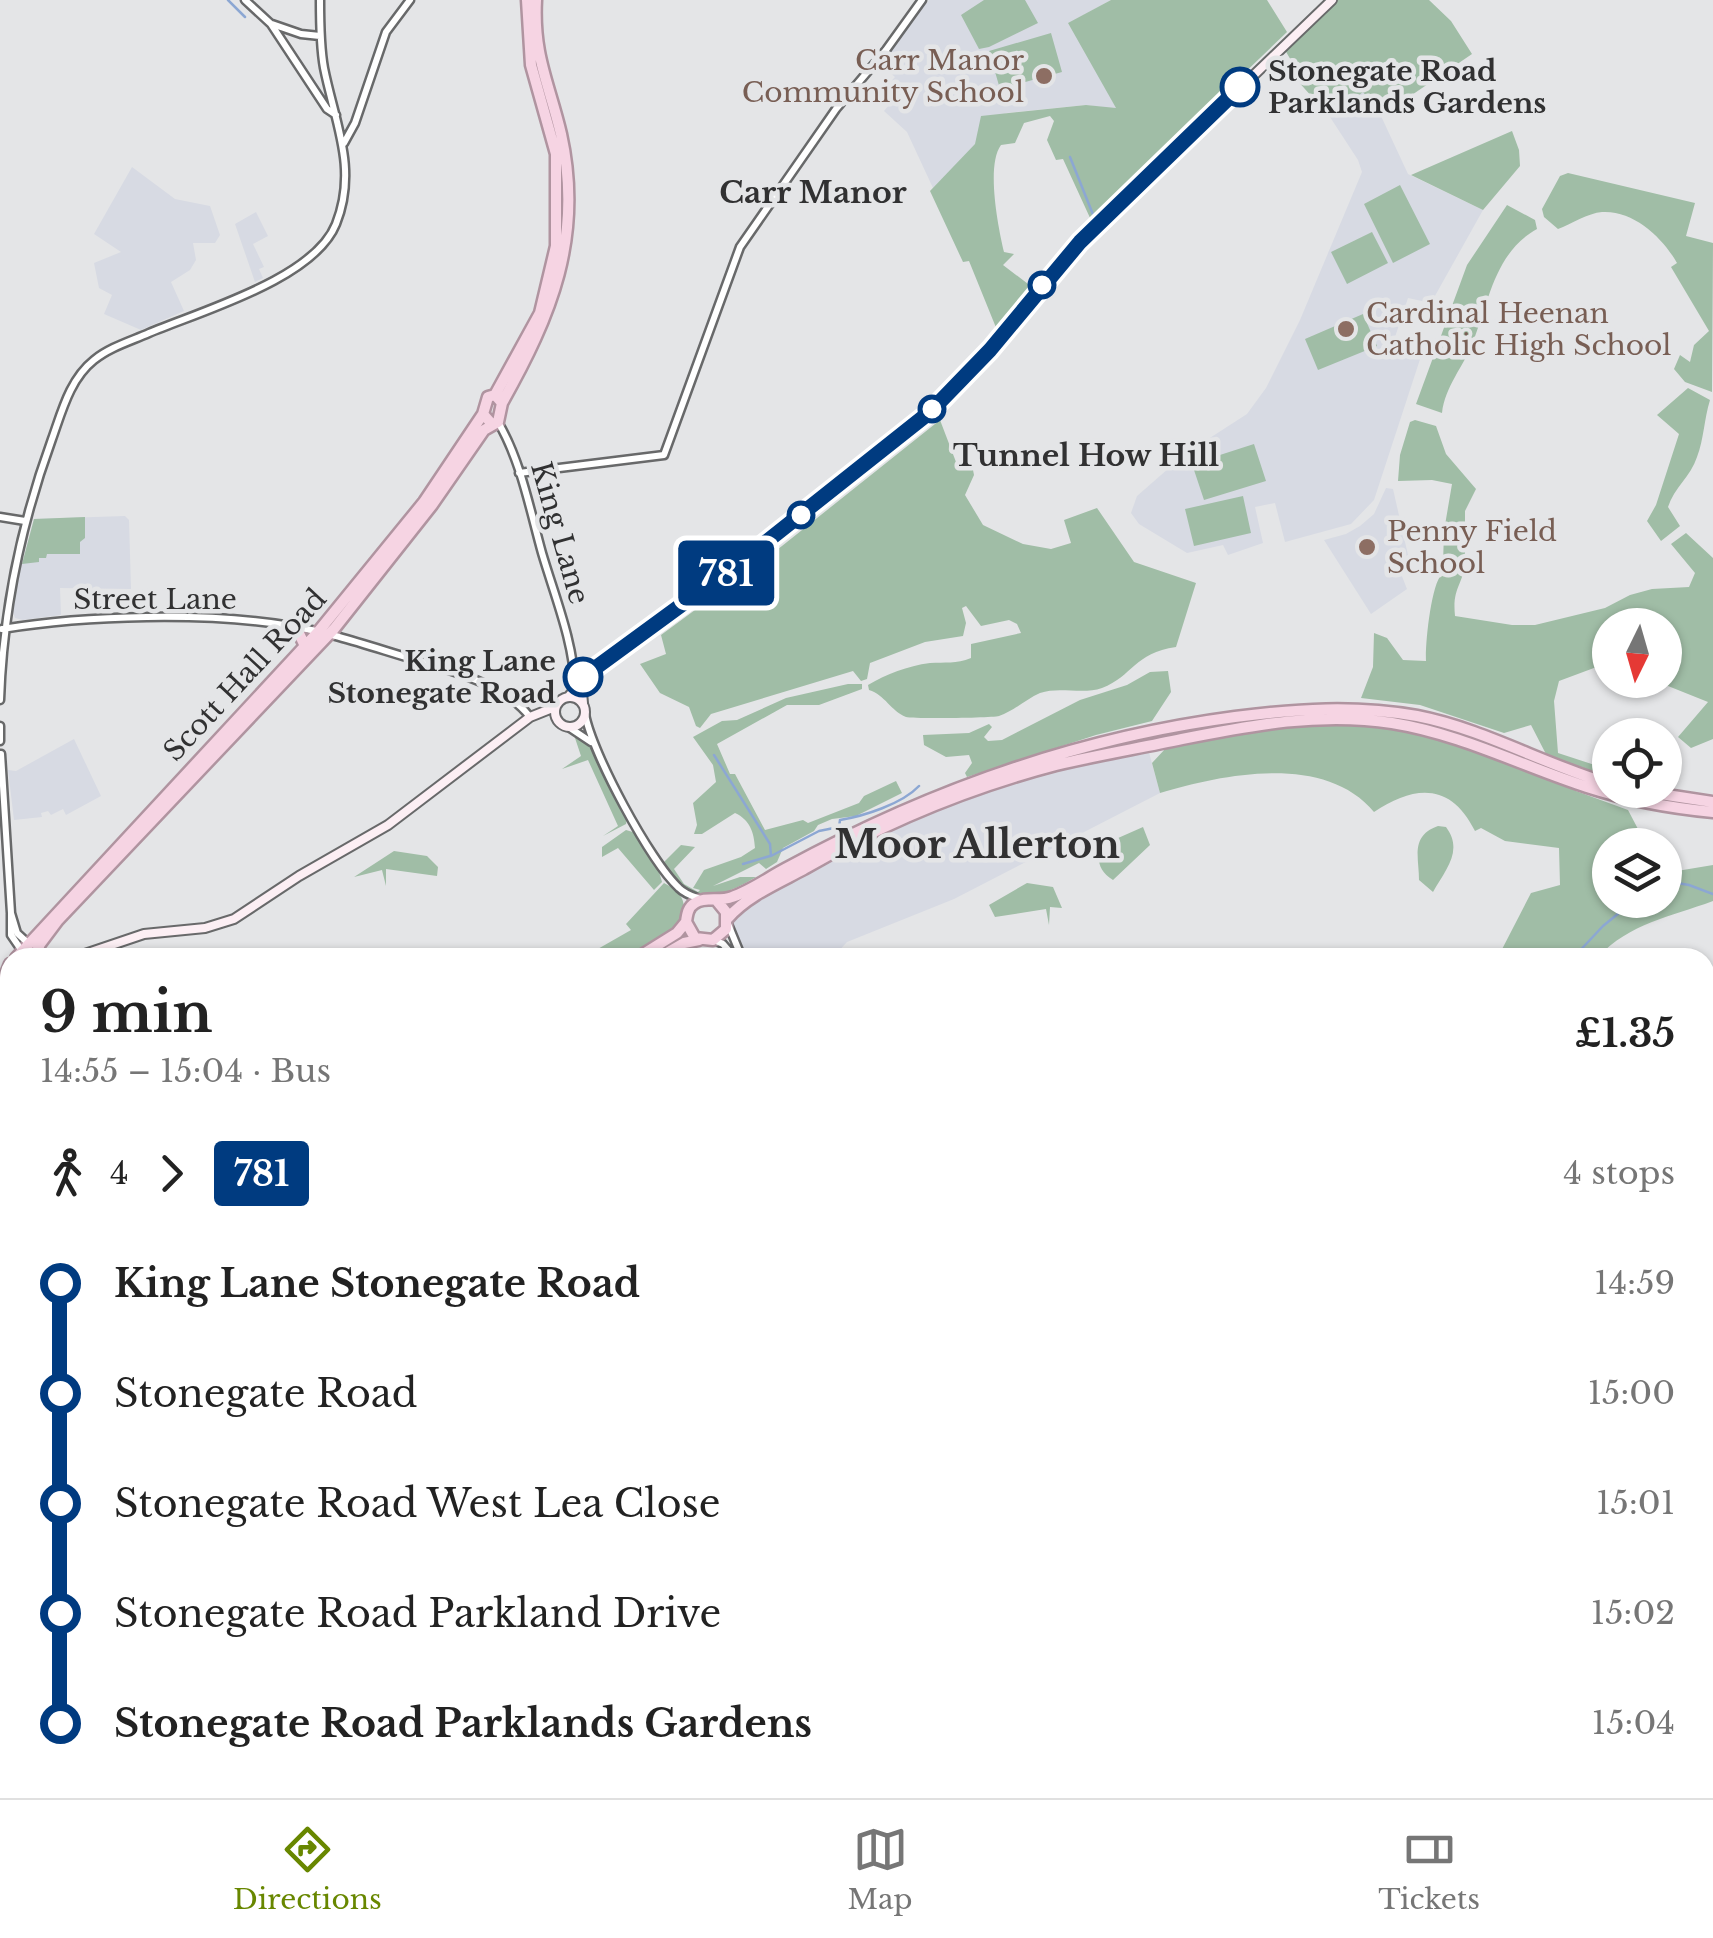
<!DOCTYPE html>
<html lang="en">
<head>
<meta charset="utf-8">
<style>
  :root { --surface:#fff; --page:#f2f2f2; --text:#222; --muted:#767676; --line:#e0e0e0; --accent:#688700 }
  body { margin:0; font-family:"Libre Baskerville",serif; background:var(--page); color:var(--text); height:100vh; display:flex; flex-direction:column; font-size:38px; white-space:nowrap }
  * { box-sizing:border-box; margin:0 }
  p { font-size:32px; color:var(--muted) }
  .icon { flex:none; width:55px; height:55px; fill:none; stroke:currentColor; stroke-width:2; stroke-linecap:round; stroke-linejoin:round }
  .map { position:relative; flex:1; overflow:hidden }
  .details { position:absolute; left:0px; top:948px; width:1715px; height:852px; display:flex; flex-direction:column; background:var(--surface); border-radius:30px 30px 0 0; box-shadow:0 2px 8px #0004 }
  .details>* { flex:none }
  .badge { padding:0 20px; border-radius:8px; font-size:35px; line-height:65px }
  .needle { width:65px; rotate:185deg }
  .fabs { position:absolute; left:1592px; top:608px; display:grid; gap:20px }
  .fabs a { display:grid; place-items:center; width:90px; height:90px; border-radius:50%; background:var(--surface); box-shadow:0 2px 8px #0004; font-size:50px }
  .map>.badge { position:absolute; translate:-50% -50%; box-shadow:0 0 0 5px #fff }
  .legs { display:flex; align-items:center; gap:15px; height:110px; padding:0 40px; font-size:32px }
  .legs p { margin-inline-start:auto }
  .head { display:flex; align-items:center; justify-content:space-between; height:170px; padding:0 40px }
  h1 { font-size:55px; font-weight:700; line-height:75px }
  ul { padding:0 40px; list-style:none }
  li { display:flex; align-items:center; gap:35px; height:110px; font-size:38px }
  li i { display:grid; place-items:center; width:15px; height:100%; margin:0 12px; background:currentColor }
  li i::after { content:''; width:25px; height:25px; margin:-12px; border:8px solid; border-radius:50%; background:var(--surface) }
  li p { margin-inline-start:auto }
  li:first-child i { background:linear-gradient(#0000 50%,currentColor 0) }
  li:last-child i { background:linear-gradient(currentColor 50%,#0000 0) }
  .tabs { display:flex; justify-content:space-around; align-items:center; height:140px; border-top:2px solid var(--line); background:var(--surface); font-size:28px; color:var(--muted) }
  .tabs a { display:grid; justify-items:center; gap:5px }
  .tabs .active { color:var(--accent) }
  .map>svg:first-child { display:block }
  .built { fill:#d7dae3 }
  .green { fill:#a0bda6 }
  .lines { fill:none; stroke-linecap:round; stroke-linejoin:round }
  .stream { stroke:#8ca7d3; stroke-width:2.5 }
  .tertiary-casing { stroke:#68696a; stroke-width:11 }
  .secondary-casing { stroke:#68696a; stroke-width:12 }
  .trunk-casing { stroke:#b094a0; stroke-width:15 }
  .tertiary { stroke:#fff; stroke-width:6 }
  .secondary { stroke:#fceff4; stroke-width:8 }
  .trunk { stroke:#f6d4e3; stroke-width:10 }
  .line-1-casing { stroke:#fff; stroke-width:22 }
  .line-1 { stroke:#003b80; stroke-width:15 }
  .education-dot { fill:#8d6e63; stroke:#e4e5e7; stroke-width:4 }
  .stop-1-dot { fill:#fff; stroke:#003b80; stroke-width:5 }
  .labels { text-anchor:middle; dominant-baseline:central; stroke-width:9; stroke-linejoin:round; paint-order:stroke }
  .education-label { font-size:28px; fill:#785e54; stroke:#e4e5e7; text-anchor:start }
  .stop-label { font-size:28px; font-weight:bold; fill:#313132; stroke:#e4e5e7; text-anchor:start }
  .street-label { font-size:28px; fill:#313132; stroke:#e4e5e7 }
  .neighbourhood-label { font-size:30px; font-weight:bold; fill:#313132; stroke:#e4e5e7 }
  .district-label { font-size:38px; font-weight:bold; fill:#313132; stroke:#e4e5e7 }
</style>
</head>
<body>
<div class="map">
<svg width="1713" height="1798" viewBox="0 0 1713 1798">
  <rect width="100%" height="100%" fill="#e4e5e7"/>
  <path class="built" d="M929,0H1111L1069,23L1117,109L1086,105L1006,113L933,188L907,132L884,111L894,99L884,89L895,77L880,64Z
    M1363,91L1381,116L1408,174L1483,210L1431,303L1408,298L1395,337L1424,347L1374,500L1351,524L1285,542L1275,503L1255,507L1263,543L1228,555L1223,545L1187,553L1139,524L1131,513L1137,496L1185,454L1247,414L1266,388L1300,320L1362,172L1358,160L1330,117Z
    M132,167L175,199L210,206L220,235L215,243H193L196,260L190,270L171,282L184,311L141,330L104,314L112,295L99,288L94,263L121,252L94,234Z
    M256,212L268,236L253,244L264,267L259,269L263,278L255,282L235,224Z
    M1386,488L1393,489L1408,555L1396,561L1407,589L1371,614L1324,540L1346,534L1360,526L1374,514Z
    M125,516L129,520L131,589L60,588L61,615L23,620L15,618L13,612L18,579L34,519Z
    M74,739L101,796L66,815L63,809L51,815L48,811L41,813L42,817L14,820L8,770L16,771Z
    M1147,745L1160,793L954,899L847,942L833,957H742L728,918L824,857L984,787Z"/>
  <path class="green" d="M984,0H1025L1038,23L989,47L979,49L961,15Z
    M1111,0H1267L1287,32L1091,220L1063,159L1056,160L1047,140L1054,121L1050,116L1024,123L1015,143L1001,145C986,165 998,227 1004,252L1014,254L1003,265L1032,287L997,330L969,261L963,262L930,191L975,144L981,116L1086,105L1116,108L1068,23Z
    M1336,0H1429L1451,21L1472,54L1381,116L1363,92L1330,117L1296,79L1292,62L1285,50Z
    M1051,33L1062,72L1000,89L989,51Z
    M1512,131L1519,150L1520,166L1483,210L1411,175Z
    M1568,173L1695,203L1686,236L1713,243L1712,392L1685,382L1674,369L1680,355L1690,362L1694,345L1709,331L1671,267L1677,263C1663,238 1634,210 1602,212C1588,213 1571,224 1558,229L1544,217L1542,209L1560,176Z
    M1400,185L1430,244L1393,263L1364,204Z
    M1507,205L1535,220L1537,229C1495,252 1489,301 1473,342C1464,366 1445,386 1442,413L1416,404L1467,265Z
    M1372,232L1388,263L1347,284L1331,252Z
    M1363,314L1377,346L1318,370L1305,339Z
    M1688,388L1710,400C1704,419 1704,439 1697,457C1691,476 1674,488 1668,507L1680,526L1661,541L1647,521L1656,505L1679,434L1657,415Z
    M940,420L956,462L973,470L974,475L965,495L983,525L1023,544L1051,549L1071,543L1064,520L1097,508L1134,562L1196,583L1176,647C1134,653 1133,676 1102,688C1082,695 1060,686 1040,693C1026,699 1014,711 999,716C992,718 912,719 906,717C891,711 885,695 869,690L868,685C887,674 907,666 930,663C945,662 956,664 971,658V644L1021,633L1017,624L1009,620L981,626L966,606L962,608L966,623L963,636L925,642L870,663L867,679L861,681L853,671L711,714L700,728L696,726L689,707L660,693L640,664L666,654L661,635L782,546Z
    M1415,420L1436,426L1446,454L1476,489L1465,511V555L1443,564L1444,531L1452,484L1432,480L1398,481L1400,455L1410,422Z
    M1254,444L1266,481L1204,500L1192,464Z
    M1243,496L1251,533L1194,546L1185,509Z
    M85,517V538L80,542V554H47L46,558H39V562L22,564L34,519Z
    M1686,533L1713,558V739L1691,748L1678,737L1708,702L1653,680H1665V625H1610V662L1559,681L1554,701L1558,753L1610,770V779L1548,758L1531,725L1504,733L1420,705L1361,698L1373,667L1374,633L1387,638L1403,660L1426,661C1425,645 1431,584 1442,574C1448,569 1458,566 1465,562C1463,586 1452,587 1455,616L1512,625H1535L1605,608L1630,595L1652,589L1689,587L1695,573L1671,544Z
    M1168,671L1171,692L1152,721L1096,735L967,777L965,773L972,763L969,755L946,757L924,745L923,735L969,733L989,724L992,727L984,737L988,741L1002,740L1080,700L1127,685L1150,672Z
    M848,684H862V689L819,705H787L717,744L730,774H735L765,830L803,820L808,823L859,803L864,796L896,781L902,793L856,816L832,819L818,825L814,831L783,848L777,862L766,869L759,863L713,886L740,877H756C738,888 701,907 681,890C674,884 667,873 661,865L681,845L695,847L674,869L684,884L698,892L700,890L693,888L704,870L741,857L755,848C754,832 750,820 735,813L702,834H694L697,825L693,803L716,782L713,765L693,737L722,721L737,720L786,698Z
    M1304,719L1418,727L1557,776L1576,791L1628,810L1638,829L1654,836L1655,845H1610V900H1665V864L1677,871L1713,865V901C1670,917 1630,923 1598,957H1498L1531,893L1560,885L1559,848L1505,841L1481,828L1475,831C1451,782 1414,785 1374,812C1325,753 1224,774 1160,793L1152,763L1166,748Z
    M573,732C600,748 613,790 627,818L626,824L603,836L618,826L588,760L562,769L581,756Z
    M1438,826L1446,827C1464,851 1445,870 1433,892L1419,880C1419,857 1410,836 1438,826Z
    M1143,827L1150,845L1113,880C1099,871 1097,862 1100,846Z
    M626,830L636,833L658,868L662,882L654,890L618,848L602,857V847Z
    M394,851L427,856L438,867L437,876L386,869V886L382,870L354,877Z
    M664,883C712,906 662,947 630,957C617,961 596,957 582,958L631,930L626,924Z
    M1027,883L1053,887L1062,908L1050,907L1049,925L1046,909L995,917L989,905Z
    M10,1117V1235L0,1233V1134L5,1119Z
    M1705,1607L1713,1608V1798H1490L1522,1790H1705Z
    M370,1790H1147L1148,1798H369Z"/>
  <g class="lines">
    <path class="stream" d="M228,0L245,17
      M1070,157L1094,217
      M714,755L770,844L771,856L819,831L839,827L840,820C864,816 902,804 919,786
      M743,864L770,856
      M1665,881L1689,885L1713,894
      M1573,958L1603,926L1635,900
      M1705,1350H1713
      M1705,1664L1713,1677
      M1705,1691L1713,1685
      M1530,1798L1543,1796L1544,1790"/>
    <g class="tertiary-casing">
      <path id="tertiary" d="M245,0L271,24L327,109L336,115
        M272,24L301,34L320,36
        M344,143L355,123L386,32L410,0
        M498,422C521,461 530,510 542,553C555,597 574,643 575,688
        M519,473L664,455L740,247L836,109L886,50L922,0
        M0,517L25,521
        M2,629C87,615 207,612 291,626C333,633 375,648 416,660C453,671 507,686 530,717
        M0,700C3,610 21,524 52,439C62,411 70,379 94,360C110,347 131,341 149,333C201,311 314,279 336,224C358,169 335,123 324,68C320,46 320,23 320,0
        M585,714C592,753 650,861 679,888C685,894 692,896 700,899
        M0,726V741
        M570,728L591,742
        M1,754L11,913L17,933L30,945
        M11,914V935L22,951
        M728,924L742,958
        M714,940L723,944L735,958
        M1296,1790L1301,1798"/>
    </g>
    <g class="secondary-casing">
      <path id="secondary" d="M569,696L592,669
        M555 712a15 15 0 1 1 30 0a15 15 0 1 1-30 0Z
        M583,703L582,692L587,683L611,656L724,575L929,412L990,350L1080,242L1332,0
        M73,958L144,934L205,928L234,919L299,876L388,825L530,717L555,707"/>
    </g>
    <g class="trunk-casing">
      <path id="trunk" d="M495,395L540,313L556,246V154L531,65L527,0
        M502,403C551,316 584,237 561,134C549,83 533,56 536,0
        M296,627L305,646
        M1634,790L1713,802
        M717,901L726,912V929L713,940L695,938L686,922C687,914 688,907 695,903C705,896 720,902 732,897C750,891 768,878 785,869C926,792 1075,738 1235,717C1296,709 1356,705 1417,716C1484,729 1545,765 1610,784
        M728,918C747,896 778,883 804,869C882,824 968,788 1056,765C1098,755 1140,748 1182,739C1253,725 1320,712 1392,723C1461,734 1522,766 1587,787C1627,800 1671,808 1713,812
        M16,958L318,632L424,502L483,414
        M34,958L40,944L58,920L334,629L432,505L484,430L498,422L502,403L495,395L488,397L483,414L491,423
        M637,958L677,933L686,922
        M658,958L684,943L699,940
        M10,964L4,979L10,996
        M0,1059L10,1046
        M0,1071L10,1074
        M0,1117L10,1108"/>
    </g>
    <use href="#tertiary" class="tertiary"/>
    <use href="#secondary" class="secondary"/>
    <use href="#trunk" class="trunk"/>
  </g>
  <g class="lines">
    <g class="line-1-casing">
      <path id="line-1" d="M583,677L751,554L930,412L990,350L1080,242L1240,87"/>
    </g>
    <use href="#line-1" class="line-1"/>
  </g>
  <g class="education-dot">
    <circle cx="1044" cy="76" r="10"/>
    <circle cx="1346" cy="329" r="10"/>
    <circle cx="1367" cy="547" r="10"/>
  </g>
  <g class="stop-1-dot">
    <circle cx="1240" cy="87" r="18"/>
    <circle cx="1042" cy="285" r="12"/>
    <circle cx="932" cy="409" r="12"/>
    <circle cx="801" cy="515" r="12"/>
    <circle cx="583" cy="677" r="18"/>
  </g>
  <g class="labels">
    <g class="education-label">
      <text x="1024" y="60" text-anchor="end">Carr Manor<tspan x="1024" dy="32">Community School</tspan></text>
      <text x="1366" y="313">Cardinal Heenan<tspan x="1366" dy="32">Catholic High School</tspan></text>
      <text x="1387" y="531">Penny Field<tspan x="1387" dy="32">School</tspan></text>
    </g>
    <g class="stop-label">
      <text x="1268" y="71">Stonegate Road<tspan x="1268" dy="32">Parklands Gardens</tspan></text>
      <text x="556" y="661" text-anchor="end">King Lane<tspan x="556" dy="32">Stonegate Road</tspan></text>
    </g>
    <g class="street-label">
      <text transform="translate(560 533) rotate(74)">King Lane</text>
      <text x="155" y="599">Street Lane</text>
      <text transform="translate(245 675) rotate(-47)">Scott Hall Road</text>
    </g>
    <g class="neighbourhood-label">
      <text x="813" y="192">Carr Manor</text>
      <text x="1086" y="455">Tunnel How Hill</text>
    </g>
    <g class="district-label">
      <text x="977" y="844">Moor Allerton</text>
    </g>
  </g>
</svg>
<div class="fabs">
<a><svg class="needle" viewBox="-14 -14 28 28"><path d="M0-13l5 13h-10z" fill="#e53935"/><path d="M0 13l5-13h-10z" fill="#767676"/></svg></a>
<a><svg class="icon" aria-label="locate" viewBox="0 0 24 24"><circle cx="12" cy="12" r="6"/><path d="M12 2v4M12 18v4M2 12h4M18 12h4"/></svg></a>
<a><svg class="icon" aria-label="layers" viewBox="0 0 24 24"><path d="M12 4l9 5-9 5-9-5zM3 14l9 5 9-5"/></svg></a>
</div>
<b class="badge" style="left:726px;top:573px;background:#003b80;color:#fff">781</b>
<section class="details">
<div class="head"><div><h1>9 min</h1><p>14:55 – 15:04 · Bus</p></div><b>£1.35</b></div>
<div class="legs"><svg class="icon" aria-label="walk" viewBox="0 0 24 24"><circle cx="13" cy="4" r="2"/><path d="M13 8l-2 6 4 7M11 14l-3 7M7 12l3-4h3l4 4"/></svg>4<svg class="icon" aria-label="forward" viewBox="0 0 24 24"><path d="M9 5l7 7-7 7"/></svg><b class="badge" style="background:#003b80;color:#fff">781</b><p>4 stops</p></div>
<ul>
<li><i style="color:#003b80"></i><b>King Lane Stonegate Road</b><p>14:59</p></li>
<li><i style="color:#003b80"></i><span>Stonegate Road</span><p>15:00</p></li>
<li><i style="color:#003b80"></i><span>Stonegate Road West Lea Close</span><p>15:01</p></li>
<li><i style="color:#003b80"></i><span>Stonegate Road Parkland Drive</span><p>15:02</p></li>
<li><i style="color:#003b80"></i><b>Stonegate Road Parklands Gardens</b><p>15:04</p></li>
</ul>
</section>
</div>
<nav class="tabs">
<a class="active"><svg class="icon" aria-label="directions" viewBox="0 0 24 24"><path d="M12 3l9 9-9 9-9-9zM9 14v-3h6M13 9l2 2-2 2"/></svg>Directions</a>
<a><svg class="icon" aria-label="map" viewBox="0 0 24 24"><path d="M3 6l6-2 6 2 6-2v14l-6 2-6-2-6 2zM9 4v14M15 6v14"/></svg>Map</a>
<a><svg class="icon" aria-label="tickets" viewBox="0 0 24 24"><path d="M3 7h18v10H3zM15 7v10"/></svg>Tickets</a>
</nav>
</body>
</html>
